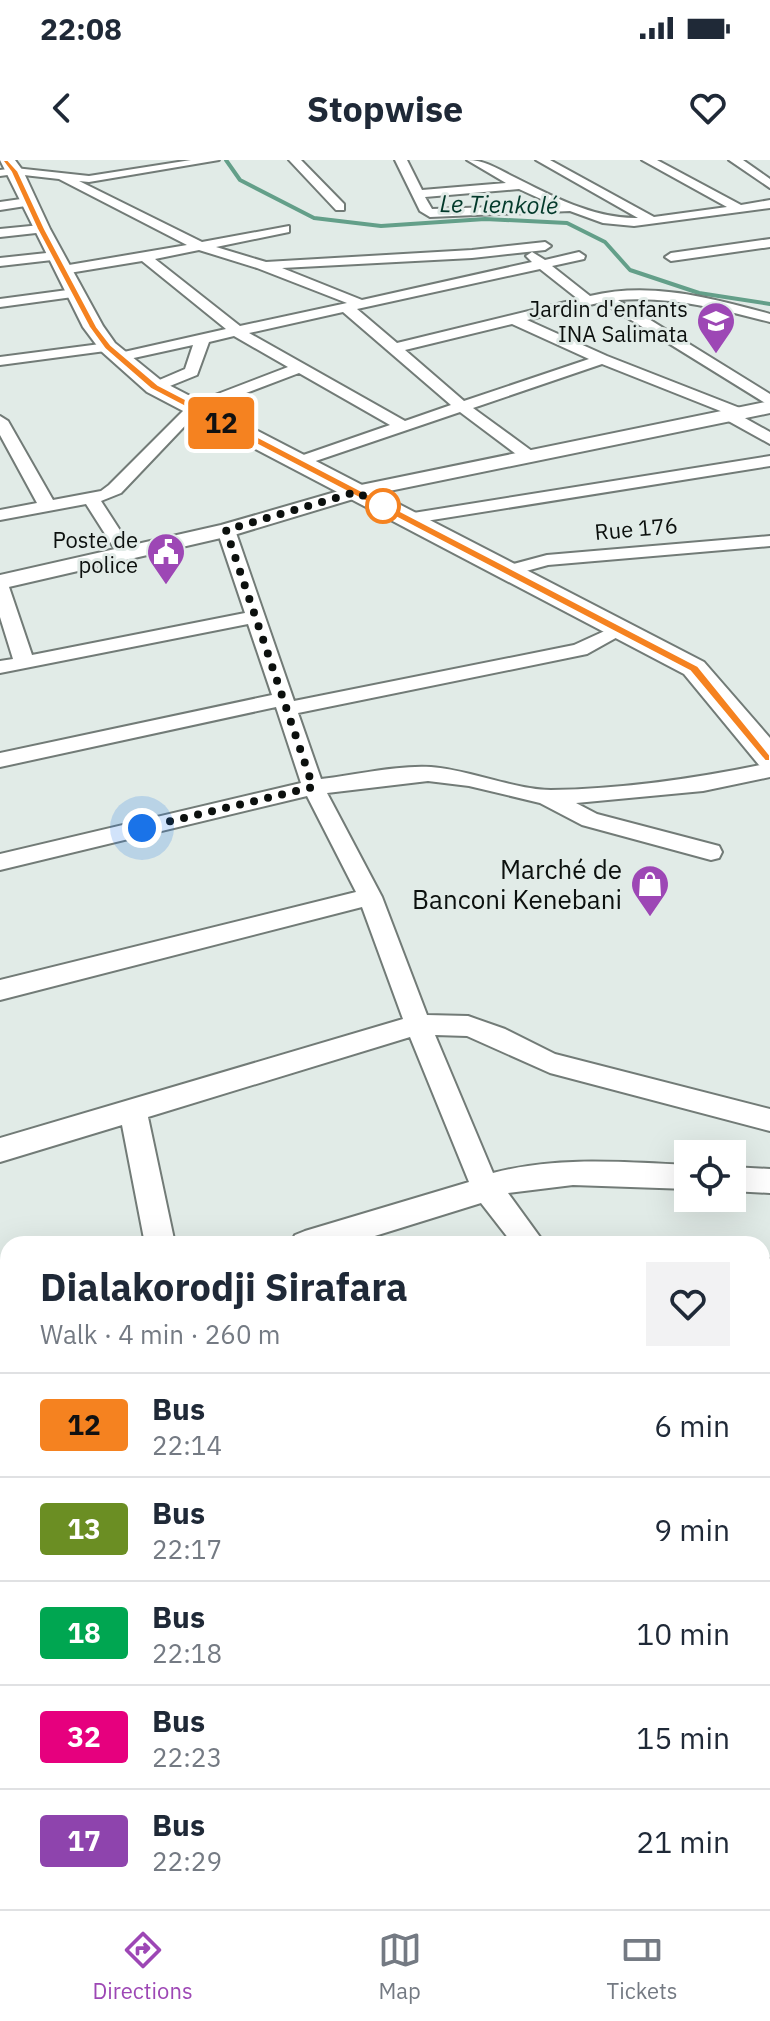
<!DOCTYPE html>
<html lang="en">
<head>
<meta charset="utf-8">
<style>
  :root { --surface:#fff; --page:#f2f2f3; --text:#1f2937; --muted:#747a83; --line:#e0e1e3; --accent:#9d47b5 }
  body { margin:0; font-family:"IBM Plex Sans",sans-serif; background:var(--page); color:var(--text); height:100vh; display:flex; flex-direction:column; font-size:30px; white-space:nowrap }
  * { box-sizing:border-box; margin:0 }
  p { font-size:26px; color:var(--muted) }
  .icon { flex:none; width:44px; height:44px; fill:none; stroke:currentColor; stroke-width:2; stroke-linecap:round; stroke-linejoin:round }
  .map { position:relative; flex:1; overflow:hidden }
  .drawer { position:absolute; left:0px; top:1076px; width:770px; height:674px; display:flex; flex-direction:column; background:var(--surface); border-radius:24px 24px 0 0; box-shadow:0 8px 32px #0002 }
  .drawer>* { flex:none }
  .badge { padding:0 16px; border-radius:6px; font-size:28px; line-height:52px }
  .tools { position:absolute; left:674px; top:980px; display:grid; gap:16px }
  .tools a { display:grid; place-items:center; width:72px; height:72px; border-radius:0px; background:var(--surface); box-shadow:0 8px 32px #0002; font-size:40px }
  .you { position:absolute; width:40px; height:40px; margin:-20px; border:6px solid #fff; border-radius:50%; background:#1a73e8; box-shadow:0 0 0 12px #1a73e833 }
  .map>.badge { position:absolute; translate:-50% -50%; box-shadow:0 0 0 4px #fff }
  .round { display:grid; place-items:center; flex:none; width:84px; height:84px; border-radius:0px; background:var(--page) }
  .head { display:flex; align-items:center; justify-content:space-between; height:136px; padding:0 40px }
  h1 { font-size:38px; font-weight:800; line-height:60px }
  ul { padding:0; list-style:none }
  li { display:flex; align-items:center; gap:24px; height:104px; padding:0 40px; border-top:2px solid var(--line) }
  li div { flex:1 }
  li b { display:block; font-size:30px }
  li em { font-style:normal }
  li .badge { min-width:88px; font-weight:700; text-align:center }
  .status { display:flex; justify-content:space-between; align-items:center; height:56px; padding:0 40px; background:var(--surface); direction:ltr }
  .status svg { height:22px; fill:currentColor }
  header { display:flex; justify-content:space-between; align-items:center; height:104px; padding:0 40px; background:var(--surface); font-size:36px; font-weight:800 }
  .menu { display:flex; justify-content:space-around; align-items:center; height:112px; border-top:2px solid var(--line); background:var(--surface); font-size:22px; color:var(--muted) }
  .menu a { display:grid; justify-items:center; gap:4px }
  .menu .on { color:var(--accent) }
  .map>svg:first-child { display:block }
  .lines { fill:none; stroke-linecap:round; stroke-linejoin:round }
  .stream { stroke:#639f89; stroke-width:4 }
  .minor-casing { stroke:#727b77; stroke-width:4 }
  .tertiary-casing { stroke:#727b77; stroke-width:4 }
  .secondary-casing { stroke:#727b77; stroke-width:4 }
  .minor { fill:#fff; fill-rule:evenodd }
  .tertiary { fill:#fff; fill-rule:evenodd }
  .secondary { fill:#fff; fill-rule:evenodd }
  .line { fill:#f58220; stroke:#fff; stroke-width:2 }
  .walk { stroke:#0c100e; stroke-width:8; stroke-dasharray:0 14.4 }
  .stop-dot { fill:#fff; stroke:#f58220; stroke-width:4 }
  .labels { text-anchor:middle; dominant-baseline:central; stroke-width:6; stroke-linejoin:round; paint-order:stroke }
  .far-poi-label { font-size:22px; fill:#0c100e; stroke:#e1ebe7; text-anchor:end }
  .far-street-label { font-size:22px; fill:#0c100e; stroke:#e1ebe7 }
  .far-water-label { font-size:24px; font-style:italic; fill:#02392a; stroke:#e1ebe7 }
  .poi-label { font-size:26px; fill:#0c100e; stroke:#e1ebe7; text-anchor:end }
</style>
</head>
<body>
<div class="status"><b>22:08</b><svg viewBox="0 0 49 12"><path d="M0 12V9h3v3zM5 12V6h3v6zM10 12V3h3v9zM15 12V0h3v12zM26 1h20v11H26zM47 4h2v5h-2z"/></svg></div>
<header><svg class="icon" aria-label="back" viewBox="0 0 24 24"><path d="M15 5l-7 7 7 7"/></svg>Stopwise<svg class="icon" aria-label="heart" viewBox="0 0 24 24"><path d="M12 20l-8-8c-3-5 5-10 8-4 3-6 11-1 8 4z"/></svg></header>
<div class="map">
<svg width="770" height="1749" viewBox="0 0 770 1749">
  <rect width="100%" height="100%" fill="#e1ebe7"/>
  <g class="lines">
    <path class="stream" d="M226,0L240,20L314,58L381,66L485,59L567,63L605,82L630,110L699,133L770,144"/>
    <g class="minor-casing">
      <path id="minor" d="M191,0H219L89,22L79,21L202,82L289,66V72L216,87L266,102L472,90L545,82L551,86L545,90L472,98L282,108L362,140L532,102L526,96L532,92L545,100L579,92L585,96L584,99L552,106L590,136C651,121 711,138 770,154V162C719,149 672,136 618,140L770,234V246L602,142L527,160L607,196L745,250L747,253L743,257L770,272V284L723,258V252L602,204L473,248L536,294V300H524L460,252L295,308L289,306L287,303L289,300L390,265L299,213L199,251L121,333L101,341L136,395L133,399H121L86,344L0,360V350L37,343L0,275V256L8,261L53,340L101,331L109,325L189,245L288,207L234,176L209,182L197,215L160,230H150V224L185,209L193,185L120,201L113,197L115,194L226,169L142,101L63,114L56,110L63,106L187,85L59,19L15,14L0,16V10L15,8L89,16ZM199,90L257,108L347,143L240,166L155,99ZM540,109L578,139L397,183L357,149ZM343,152L451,245L405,261L249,173ZM512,164L589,199L464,241L405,190Z
        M289,0H301L344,44V50H336Z
        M395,0H407L422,30L506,23L467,0C485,0 498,9 514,17C552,36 594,59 638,58L536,0H550L654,57L727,47L642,0H657L741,45L770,40V48L634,66L603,63L570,51L430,57L420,51ZM519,29L554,45L432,49L425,37Z
        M729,0H743L770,19V28Z
        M28,38L32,39V45L0,50V42Z
        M41,65L45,66V72L0,77V69Z
        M770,79V87L671,101L665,97L671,93Z
        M56,92L62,96L61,99L0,106V98Z
        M75,129L82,133L80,136L0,147V139Z
        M108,183L115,187L113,190L0,205V197Z
        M770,296V306L407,364L398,359L407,354Z
        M226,365L235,370L294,541L574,485L620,464L630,470L587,494L298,553L321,619C356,615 396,605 431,607C470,610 516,630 551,630C625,629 698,618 770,603V617L703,631L576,643L597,654L719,686L722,692L719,698L711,700L582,665L540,643L469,626L428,621L327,633L382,737L427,855L468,856L505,869L555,894L770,949V971L550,913L467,876L435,875L493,1013C557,996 623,1002 688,1005V1029L573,1025L508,1033L545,1084H513L481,1043L349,1084H290L295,1075L305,1071L469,1022L410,877L148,957L175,1084H145L122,965L0,1002V978L403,859L362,747L0,840V820L356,732L307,636L0,710V694L301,623L276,547L0,607V593L272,535L248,464L0,513V501L13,499L0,457V421L9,427L32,495L245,453L217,370Z
        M770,376V386L548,405L508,416L499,411L502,407L547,395Z
        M732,1007L770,1009V1033L732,1031Z
        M8,1153V1181L0,1183V1155Z
        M770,1206V1236L762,1239V1209Z
        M770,1468V1504L762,1507V1471Z
        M8,1728V1742H57L54,1749H0V1732Z
        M250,1742H290L288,1749H248Z"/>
    </g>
    <g class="tertiary-casing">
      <path id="tertiary" d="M770,241V253L360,337L234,375L0,429V415L221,365L356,326Z
        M770,1099V1192L762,1195V1102Z
        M628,1742H678L677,1749H627Z"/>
    </g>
    <g class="secondary-casing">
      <path id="secondary" d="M0,0H15L23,11L50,69L103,166L115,183L163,222L704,502L770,578V608L759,605L684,514L147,232L101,191L83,167Z"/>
    </g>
    <use href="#minor" class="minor"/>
    <use href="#tertiary" class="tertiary"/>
    <use href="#secondary" class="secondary"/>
  </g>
  <path class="line" d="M2,0H8L18,11L45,69L97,167L111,185L158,225L698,506L770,595V601H765L690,511L151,229L105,189L89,167L37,69L11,12Z"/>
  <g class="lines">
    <path class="walk" d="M142,668L313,627L226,370L356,332L383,346"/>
  </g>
  <defs>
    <g id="school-pin" transform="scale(2)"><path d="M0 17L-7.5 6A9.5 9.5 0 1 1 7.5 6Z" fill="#9d47b5" stroke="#e1ebe7"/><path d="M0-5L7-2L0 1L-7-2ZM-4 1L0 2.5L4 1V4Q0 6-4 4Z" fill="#fff"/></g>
    <g id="civic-pin" transform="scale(2)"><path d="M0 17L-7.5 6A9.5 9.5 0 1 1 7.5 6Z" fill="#9d47b5" stroke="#e1ebe7"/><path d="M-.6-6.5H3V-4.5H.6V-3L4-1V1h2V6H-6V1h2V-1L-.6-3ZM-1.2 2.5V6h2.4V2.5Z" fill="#fff"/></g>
    <g id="shop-pin" transform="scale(2)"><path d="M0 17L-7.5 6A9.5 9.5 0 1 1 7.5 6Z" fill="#9d47b5" stroke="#e1ebe7"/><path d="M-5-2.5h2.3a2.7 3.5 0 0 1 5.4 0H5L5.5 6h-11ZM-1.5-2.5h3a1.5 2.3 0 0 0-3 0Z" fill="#fff"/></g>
  </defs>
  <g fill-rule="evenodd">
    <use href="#school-pin" x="716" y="161"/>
    <use href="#civic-pin" x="166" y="392"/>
    <use href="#shop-pin" x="650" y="724"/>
  </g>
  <circle class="stop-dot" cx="383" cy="346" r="16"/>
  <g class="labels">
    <g class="far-poi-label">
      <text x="688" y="148">Jardin d'enfants<tspan x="688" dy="25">INA Salimata</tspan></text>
      <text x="138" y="379">Poste de<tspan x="138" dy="25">police</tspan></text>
    </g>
    <g class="far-street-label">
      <text transform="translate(636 368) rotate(-5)">Rue 176</text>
    </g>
    <g class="far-water-label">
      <text transform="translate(499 44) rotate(1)">Le Tienkolé</text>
    </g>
    <g class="poi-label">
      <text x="622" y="709">Marché de<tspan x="622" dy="30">Banconi Kenebani</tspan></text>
    </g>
  </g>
</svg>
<div class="tools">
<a><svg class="icon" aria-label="locate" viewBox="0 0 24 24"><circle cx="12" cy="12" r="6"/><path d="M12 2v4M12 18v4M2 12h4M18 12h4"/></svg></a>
</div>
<div class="you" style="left:142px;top:668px"></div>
<b class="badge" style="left:221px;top:263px;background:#f58220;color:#111">12</b>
<section class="drawer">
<div class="head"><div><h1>Dialakorodji Sirafara</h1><p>Walk · 4 min · 260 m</p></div><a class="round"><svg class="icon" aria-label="heart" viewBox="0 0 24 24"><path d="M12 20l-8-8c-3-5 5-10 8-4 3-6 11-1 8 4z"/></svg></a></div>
<ul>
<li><span class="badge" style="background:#f58220;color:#111">12</span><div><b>Bus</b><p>22:14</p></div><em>6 min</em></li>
<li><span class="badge" style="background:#6b8e23;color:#fff">13</span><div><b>Bus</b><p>22:17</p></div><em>9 min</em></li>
<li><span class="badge" style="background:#00a651;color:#fff">18</span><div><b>Bus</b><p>22:18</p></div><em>10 min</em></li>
<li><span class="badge" style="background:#e6007e;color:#fff">32</span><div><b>Bus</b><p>22:23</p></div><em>15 min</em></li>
<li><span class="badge" style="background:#8e44ad;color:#fff">17</span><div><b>Bus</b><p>22:29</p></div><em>21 min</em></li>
</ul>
</section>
</div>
<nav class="menu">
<a class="on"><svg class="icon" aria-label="directions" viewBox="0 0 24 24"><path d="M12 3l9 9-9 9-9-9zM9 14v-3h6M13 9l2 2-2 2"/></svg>Directions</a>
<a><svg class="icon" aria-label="map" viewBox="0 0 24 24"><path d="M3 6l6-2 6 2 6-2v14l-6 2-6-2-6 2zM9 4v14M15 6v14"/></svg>Map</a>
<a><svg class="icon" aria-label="tickets" viewBox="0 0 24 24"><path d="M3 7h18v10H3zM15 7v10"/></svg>Tickets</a>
</nav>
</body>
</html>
